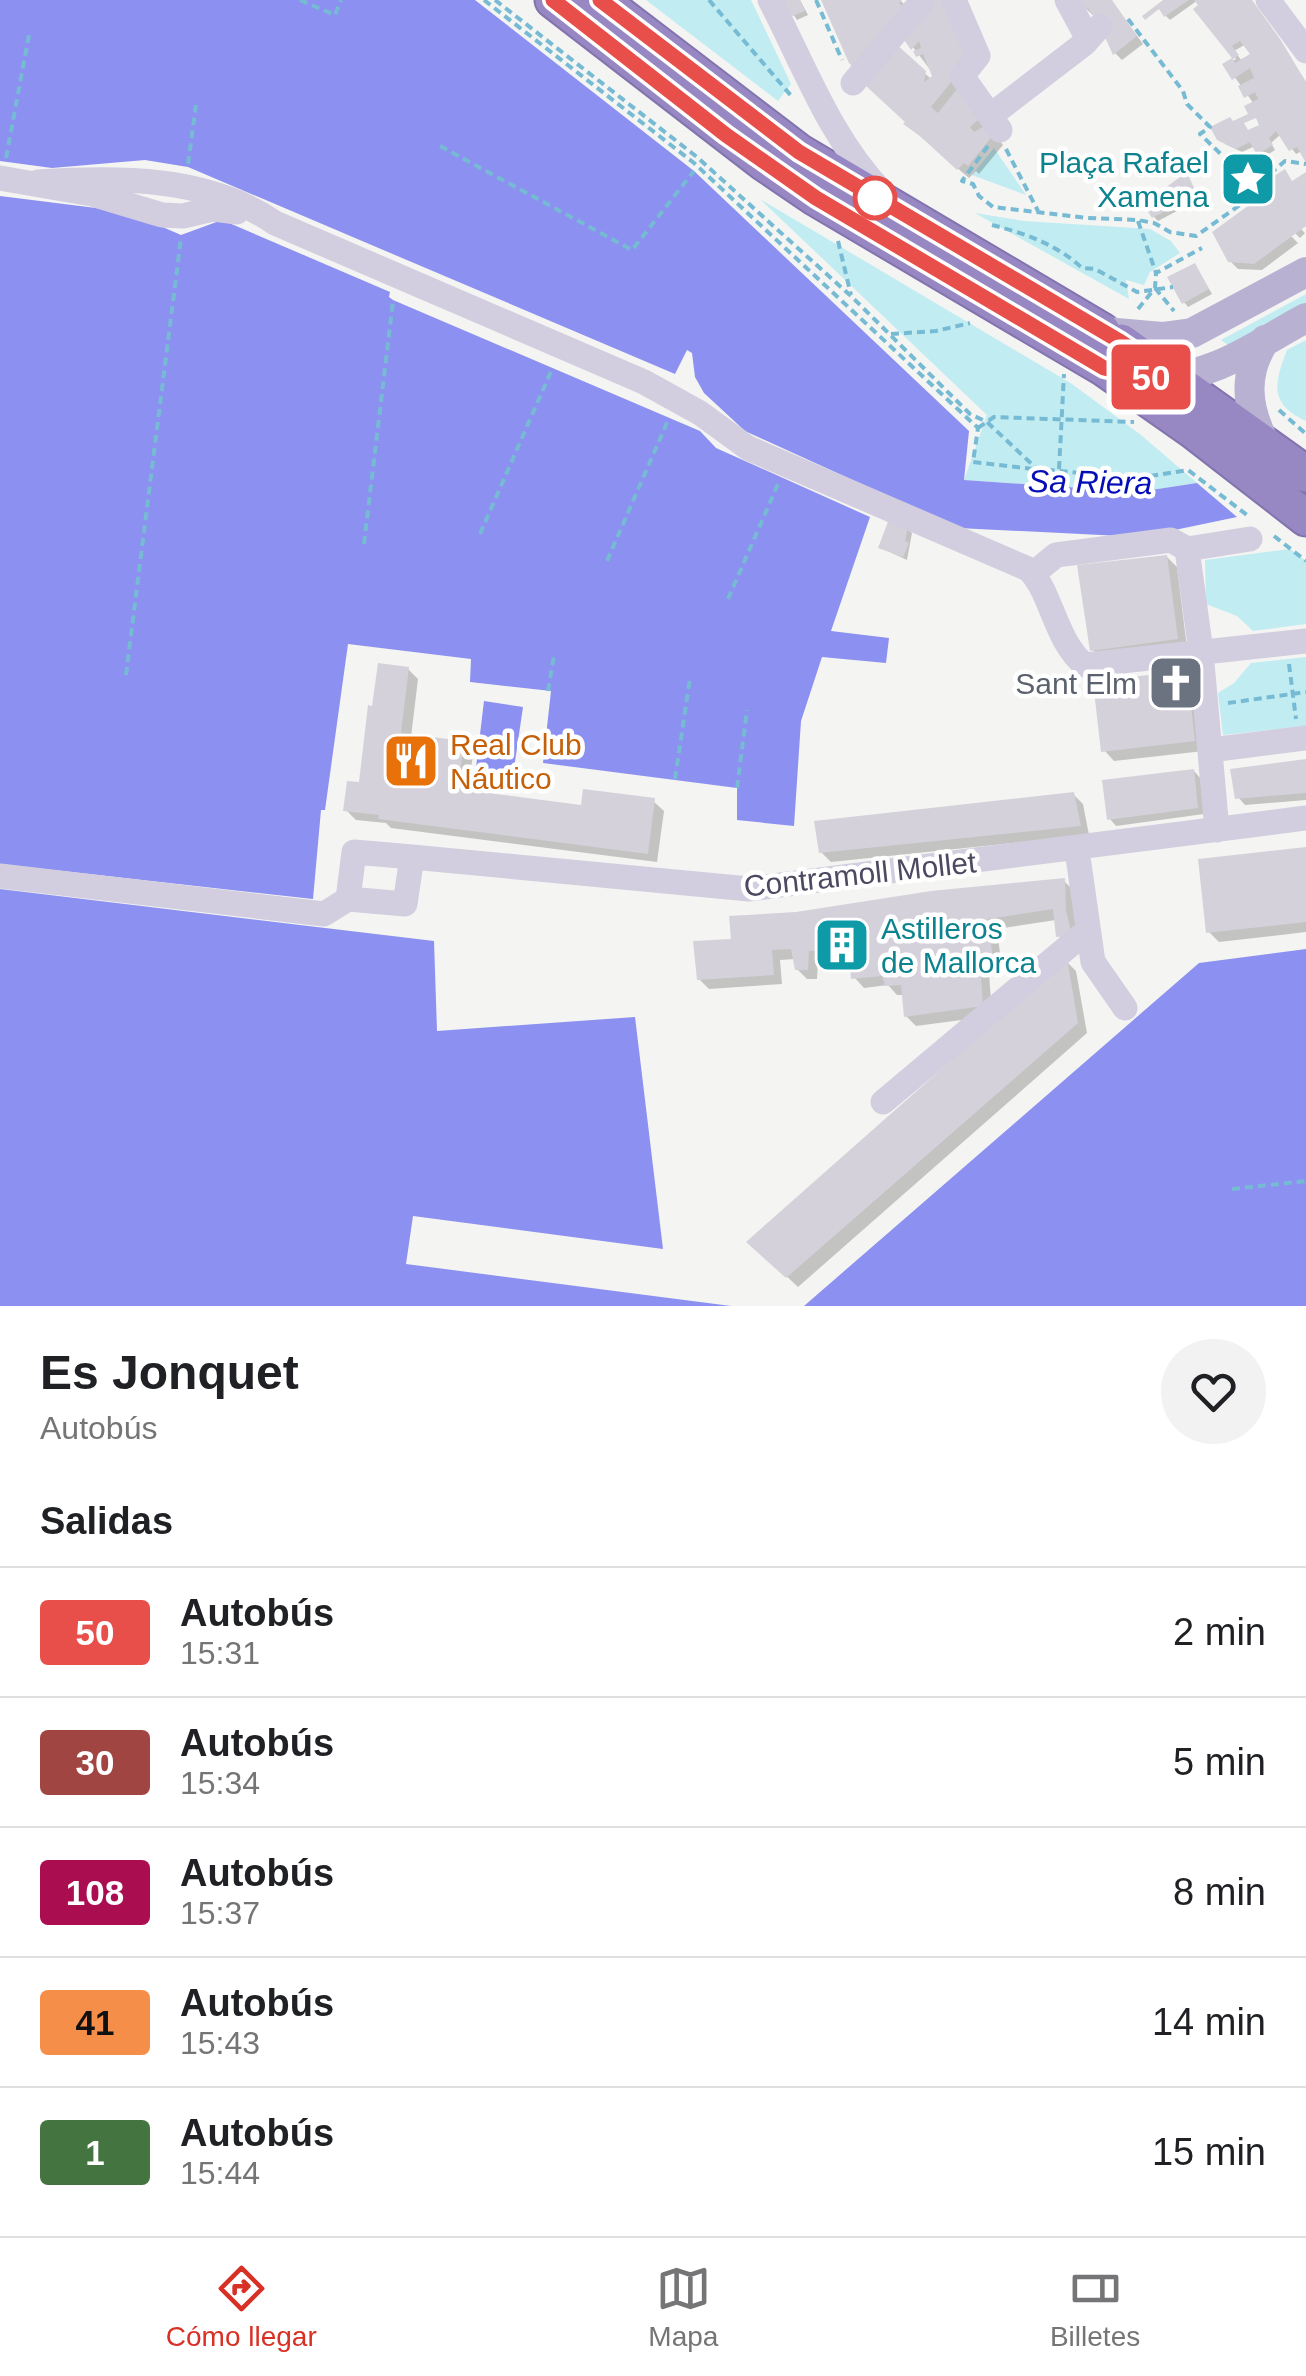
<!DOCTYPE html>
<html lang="es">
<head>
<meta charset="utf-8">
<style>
  :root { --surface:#fff; --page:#f2f2f2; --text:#202124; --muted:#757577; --line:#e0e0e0; --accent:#d93025 }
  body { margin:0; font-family:Helvetica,sans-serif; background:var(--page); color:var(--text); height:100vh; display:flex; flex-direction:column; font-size:38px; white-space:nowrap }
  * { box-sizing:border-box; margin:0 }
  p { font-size:32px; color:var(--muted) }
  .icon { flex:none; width:55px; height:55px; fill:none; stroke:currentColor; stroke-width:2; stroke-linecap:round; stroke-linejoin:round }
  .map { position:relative; height:1306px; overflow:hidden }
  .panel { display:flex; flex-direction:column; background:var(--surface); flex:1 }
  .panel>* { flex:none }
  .badge { padding:0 20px; border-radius:8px; font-size:35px; line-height:65px }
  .map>.badge { position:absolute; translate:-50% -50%; box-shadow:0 0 0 5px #fff }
  h2 { padding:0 40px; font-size:38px; line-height:90px }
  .round { display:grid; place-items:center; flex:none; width:105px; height:105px; border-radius:52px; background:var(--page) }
  .overview { display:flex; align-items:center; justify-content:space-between; height:170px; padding:0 40px }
  h1 { font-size:48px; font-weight:600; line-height:75px }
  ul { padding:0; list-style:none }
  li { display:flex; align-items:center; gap:30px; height:130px; padding:0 40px; border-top:2px solid var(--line) }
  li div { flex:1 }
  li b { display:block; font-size:38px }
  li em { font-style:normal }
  li .badge { min-width:110px; font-weight:700; text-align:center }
  .menu { display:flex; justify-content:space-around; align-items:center; height:140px; border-top:2px solid var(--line); background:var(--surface); font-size:28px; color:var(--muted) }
  .menu a { display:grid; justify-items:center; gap:5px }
  .menu .active { color:var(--accent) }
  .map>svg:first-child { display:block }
  .green { fill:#c0ecf2 }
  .water { fill:#8b90f1 }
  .shadow { fill:#0003; fill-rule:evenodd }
  .building { fill:#d5d1da; fill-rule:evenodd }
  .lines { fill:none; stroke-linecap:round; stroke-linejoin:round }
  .highway-casing { stroke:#8373af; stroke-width:39 }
  .path { stroke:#76bbd3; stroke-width:4; stroke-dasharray:8 5; stroke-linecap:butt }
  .minor { stroke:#d2cedf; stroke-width:25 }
  .major { stroke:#b9b1d2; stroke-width:30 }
  .highway { stroke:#9788c3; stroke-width:35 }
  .line-casing { stroke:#fff; stroke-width:22 }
  .line { stroke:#e84f4a; stroke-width:15 }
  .stop-dot { fill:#fff; stroke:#e84f4a; stroke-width:5 }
  .labels { text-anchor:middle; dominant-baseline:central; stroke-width:9; stroke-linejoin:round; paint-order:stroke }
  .culture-label { font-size:30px; fill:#0d838f; stroke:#fff; text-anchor:end }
  .worship-label { font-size:30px; fill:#5b616d; stroke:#fff; text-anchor:end }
  .food-label { font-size:30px; fill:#c56008; stroke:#fff; text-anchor:start }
  .street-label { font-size:30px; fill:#4e4961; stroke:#fff }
  .water-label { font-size:32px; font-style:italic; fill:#050db8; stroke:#fff }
</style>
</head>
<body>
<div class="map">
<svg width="1306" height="1306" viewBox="0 0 1306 1306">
  <rect width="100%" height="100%" fill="#f4f4f2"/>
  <path class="green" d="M646,0H751L791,84L778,101Z
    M994,148L1026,195L972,175Z
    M760,199L1072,384L1141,435L1197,483L1138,492L964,480L987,415Z
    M975,213L1024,221L1150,229L1171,241L1180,253L1150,272L1144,285L1126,280L1129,299Z
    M1306,294V307L1232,348L1221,340Z
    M1306,340V421C1269,404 1274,384 1287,350Z
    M1290,549L1306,561V624L1253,631L1237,616L1206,604L1205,560Z
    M1306,657V726L1223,735L1218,693L1234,683L1251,663Z"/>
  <path class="water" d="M0,0H475L694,171L969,431L964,480L1138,492L1197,483L1237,517L1141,537L958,528L745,431L704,393L695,377L692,353L687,350L675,374L188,167L145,160L52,168L0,161Z
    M0,196L128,212L181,235L222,220L390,292L389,297L393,300L700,431L716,448L870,517L831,631L889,638L886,663L822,657L801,721L794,826L737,820V788L543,763L551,691L470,682L471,659L348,644L325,810H321L313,899L0,864Z
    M484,701L523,707L512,782L475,776Z
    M0,889L434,941L437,1031L635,1017L663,1249L413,1216L406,1264L731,1306H0Z
    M1306,949V1306H804L1199,963Z"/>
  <path class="shadow" d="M784,0H800L808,15L797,20Z
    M824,0H900L908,8L941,0L947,6L963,90L1003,145L979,174L976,171L969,178L906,124L897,48L931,79L935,76L903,34Z
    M1077,0H1111L1143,44L1122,60L1115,53L1103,25Z
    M1167,0H1251L1306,82V157L1302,151L1296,154L1281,134L1271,143L1275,150L1264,157L1255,146L1242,152L1225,144L1234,124L1251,116L1254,104L1226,65L1236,59L1197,9L1202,6L1198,0L1170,20L1166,16ZM1246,44L1255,55L1243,62L1234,51ZM1257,114L1262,126L1246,133L1241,123Z
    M1306,175V227L1296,217L1293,221L1305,233L1300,238L1294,232H1287L1298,243L1262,270L1238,269L1230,261L1292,184Z
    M1187,176L1200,199L1158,221L1154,217Z
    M1198,270L1212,294L1188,307L1184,302Z
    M907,529L912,533L907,560L881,548Z
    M1167,557L1177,567L1187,648L1103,660L1093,650Z
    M408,669L418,679L411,737L462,744L473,754L468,793L583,808L653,801L664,811L657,862L391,828L386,823L356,820L346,810L361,785Z
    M1186,673L1191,677L1204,751L1114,761L1104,750Z
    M1306,762V800L1245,805L1238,797Z
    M1194,771L1201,779L1204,814L1116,826L1109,818Z
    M1073,794L1083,804L1089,835L831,862L821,852Z
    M1306,849V932L1219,942L1209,932Z
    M1064,881L1074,891L1080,946H1069L1059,936L1056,920L997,929L1002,970L989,972L992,1016L916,1026L906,1016L904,995H897L888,985L864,988L854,977L852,958L818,960L817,979H807L797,969L795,959L780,960L782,984L709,989L699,979L733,941L796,915Z
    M1067,962L1076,971L1087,1033L798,1287L750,1242Z"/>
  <path class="building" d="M782,0H800L805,11L790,17Z
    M821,0H902L899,3L909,12L857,71L849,63Z
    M932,0H941L968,61L931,107L938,113L961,84L984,115L970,127L974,132L988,124L994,134L968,166L964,163L957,170L920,136L903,124L905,122L866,86L896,44L926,71L924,82L932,76L923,54L916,57L913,51L921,48L919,41L911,50L902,37Z
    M1073,0H1112L1137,36L1113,55L1100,26L1088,8L1083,13Z
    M1163,0H1189L1164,17L1159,9L1145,20L1142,16Z
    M1194,0H1252L1280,39L1306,82V163L1297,147L1289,151L1276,131L1269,138L1273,145L1257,155L1250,142L1236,149L1217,140L1210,127L1230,117L1233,121L1248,114L1244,106L1258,99L1255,92L1244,98L1238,86L1254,78L1250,68L1232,80L1222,64L1232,58L1193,9L1198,5ZM1240,41L1250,54L1235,63L1233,59L1239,55L1232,46ZM1256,118L1259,125L1248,130L1244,123Z
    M1285,169L1292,181L1306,172V226L1254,264L1228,262L1212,232L1252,203L1250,200L1271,178Z
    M1187,172L1197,195L1152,218L1143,204Z
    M1195,263L1209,289L1182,304L1167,277Z
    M889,519L908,526L905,541L909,543L903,557L878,548Z
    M1167,555L1178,639L1090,651L1077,565Z
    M378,663L409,667L401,733L464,741L458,789L581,805L583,789L655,798L648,854L378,819L379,815L343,811L347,781L359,782L368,705L372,706Z
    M1187,670L1195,741L1101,752L1093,682Z
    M1306,759V793L1235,799L1230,769Z
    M1194,769L1198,808L1107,820L1102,780Z
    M1074,792L1081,826L819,853L814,821Z
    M1306,847V922L1206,933L1198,859Z
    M1065,878L1066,910L1072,936L1056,937L1053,909L988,919L993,960L980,962L983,1006L904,1017L901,985L885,986L882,976L851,979L849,949L809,951L808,970H795L791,949L772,950L774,975L697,980L693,941L731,939L729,916L796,912L931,891Z
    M1067,958L1078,1023L786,1278L746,1242Z"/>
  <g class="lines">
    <g class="highway-casing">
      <path id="highway" d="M553,0L763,162L816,198L1104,368L1194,431L1306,518
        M600,0L799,152L1102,331
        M1121,342L1306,474"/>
    </g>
    <path class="path" d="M300,0L335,15L341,0
      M484,0L694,163L978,428L973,462L1033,469
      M495,0L697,157L852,297L970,414L987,422L1037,469L1138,478L1188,470L1247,515
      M709,0L793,98
      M816,0L842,60
      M1128,19L1183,91L1187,104L1210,127L1200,134L1255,187
      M440,146L632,250L694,171
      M988,146L962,181L973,184L979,196L993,207L1088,218L1138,220L1154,223L1170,232L1196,236L1244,202L1255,187L1285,161L1306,164
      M1006,149L1038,211
      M6,158L29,35
      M188,164L196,105
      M1138,221L1156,273
      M992,225C1024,233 1058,245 1082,268L1095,269L1137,292L1173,287
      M838,241L851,295
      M1155,288L1174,311
      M1138,309L1155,288L1156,273L1202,248
      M891,334L936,331L970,323
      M1279,410L1306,434
      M978,428L994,417L1134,422
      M1059,469L1064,374
      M480,534L552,369
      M1274,536L1306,561
      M364,544L393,301
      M607,561L669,418
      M728,599L778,484
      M1289,664L1296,719
      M126,675L181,238
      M548,691L554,655
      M1228,703L1306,692
      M675,779L690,678
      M737,788L747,710
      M1232,1189L1306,1181"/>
    <path class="minor" d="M770,0C804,65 830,138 882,192
      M954,0L978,56L962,76L1000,130
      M1067,0L1088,39
      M1268,0L1306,51
      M853,83L923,0
      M990,116L1085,43L1100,26
      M0,178L92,194L162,215L183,216L213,209L237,212
      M38,182C117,177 208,176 275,223L644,382L700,413L748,448L1028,569C1051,589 1055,642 1085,665L1306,641
      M1033,574L1056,555L1171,540L1187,549
      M1210,750L1306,738
      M1217,830L1201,652L1187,549L1250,539
      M1077,850L1093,962L1125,1008
      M354,852L412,857L405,904L348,899Z
      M412,857L749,889L1306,818
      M0,876L324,914L348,899
      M883,1102L1088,930"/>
    <path class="major" d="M1105,332L1162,337L1192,333L1306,272
      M1155,378C1211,380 1259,343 1306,318
      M1264,442C1246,406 1243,374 1265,340"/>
    <use href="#highway" class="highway"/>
  </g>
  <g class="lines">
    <g class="line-casing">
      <path id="line" d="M553,0L726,135L816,198L1104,368L1142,377L1174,378L1121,342L799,152L600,0"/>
    </g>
    <use href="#line" class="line"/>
  </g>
  <defs>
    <g id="sight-square" transform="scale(2.875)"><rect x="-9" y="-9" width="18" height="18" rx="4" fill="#0f9aa8" stroke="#fff"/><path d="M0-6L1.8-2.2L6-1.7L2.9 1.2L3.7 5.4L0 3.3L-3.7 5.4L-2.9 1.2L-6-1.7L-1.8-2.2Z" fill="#fff"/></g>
    <g id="church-square" transform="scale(2.875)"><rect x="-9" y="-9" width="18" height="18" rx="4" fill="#6b7280" stroke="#fff"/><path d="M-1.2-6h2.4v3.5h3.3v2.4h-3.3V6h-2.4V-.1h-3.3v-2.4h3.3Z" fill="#fff"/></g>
    <g id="restaurant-square" transform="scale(2.875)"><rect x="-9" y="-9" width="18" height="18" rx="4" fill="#e8710a" stroke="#fff"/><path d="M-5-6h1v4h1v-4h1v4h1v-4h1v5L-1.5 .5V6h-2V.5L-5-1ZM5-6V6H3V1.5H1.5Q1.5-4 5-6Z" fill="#fff"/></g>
    <g id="building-square" transform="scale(2.875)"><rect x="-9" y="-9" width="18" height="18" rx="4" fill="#0f9aa8" stroke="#fff"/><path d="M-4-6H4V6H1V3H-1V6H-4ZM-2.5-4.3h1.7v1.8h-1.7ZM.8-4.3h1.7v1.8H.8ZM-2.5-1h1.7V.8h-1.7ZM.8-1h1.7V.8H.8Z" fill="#fff"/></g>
  </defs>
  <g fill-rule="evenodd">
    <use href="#sight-square" x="1248" y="179"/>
    <use href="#church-square" x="1176" y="683"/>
    <use href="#restaurant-square" x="411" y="761"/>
    <use href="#building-square" x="842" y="945"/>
  </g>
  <circle class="stop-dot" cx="875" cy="198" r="20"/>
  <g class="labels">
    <g class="culture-label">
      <text x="1209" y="162">Plaça Rafael<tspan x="1209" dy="34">Xamena</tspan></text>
      <text x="881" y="928" text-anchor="start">Astilleros<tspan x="881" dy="34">de Mallorca</tspan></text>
    </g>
    <g class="worship-label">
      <text x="1137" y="683">Sant Elm</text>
    </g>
    <g class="food-label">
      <text x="450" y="744">Real Club<tspan x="450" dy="34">Náutico</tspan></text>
    </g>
    <g class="street-label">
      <text transform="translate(860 874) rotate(-6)">Contramoll Mollet</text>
    </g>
    <g class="water-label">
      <text transform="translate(1090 482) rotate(1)">Sa Riera</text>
    </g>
  </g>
</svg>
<b class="badge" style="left:1151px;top:377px;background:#e84f4a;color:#fff">50</b>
</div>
<section class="panel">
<div class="overview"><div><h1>Es Jonquet</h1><p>Autobús</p></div><a class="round"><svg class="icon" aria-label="heart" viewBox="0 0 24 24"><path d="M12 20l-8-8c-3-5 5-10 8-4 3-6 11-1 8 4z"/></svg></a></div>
<h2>Salidas</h2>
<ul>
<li><span class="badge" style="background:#e84f4a;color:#fff">50</span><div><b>Autobús</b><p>15:31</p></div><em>2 min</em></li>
<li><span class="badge" style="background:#a04541;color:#fff">30</span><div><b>Autobús</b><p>15:34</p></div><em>5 min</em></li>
<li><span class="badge" style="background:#aa0e51;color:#fff">108</span><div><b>Autobús</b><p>15:37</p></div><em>8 min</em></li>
<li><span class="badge" style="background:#f58e49;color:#111">41</span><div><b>Autobús</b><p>15:43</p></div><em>14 min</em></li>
<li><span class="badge" style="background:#44743f;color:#fff">1</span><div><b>Autobús</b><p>15:44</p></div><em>15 min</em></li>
</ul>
</section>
<nav class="menu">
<a class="active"><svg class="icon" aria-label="directions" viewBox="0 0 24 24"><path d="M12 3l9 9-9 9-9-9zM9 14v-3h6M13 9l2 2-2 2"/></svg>Cómo llegar</a>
<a><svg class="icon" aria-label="map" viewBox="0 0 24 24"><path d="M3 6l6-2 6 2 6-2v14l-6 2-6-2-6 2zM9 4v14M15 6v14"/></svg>Mapa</a>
<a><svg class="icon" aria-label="tickets" viewBox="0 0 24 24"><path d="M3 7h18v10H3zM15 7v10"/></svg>Billetes</a>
</nav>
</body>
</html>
